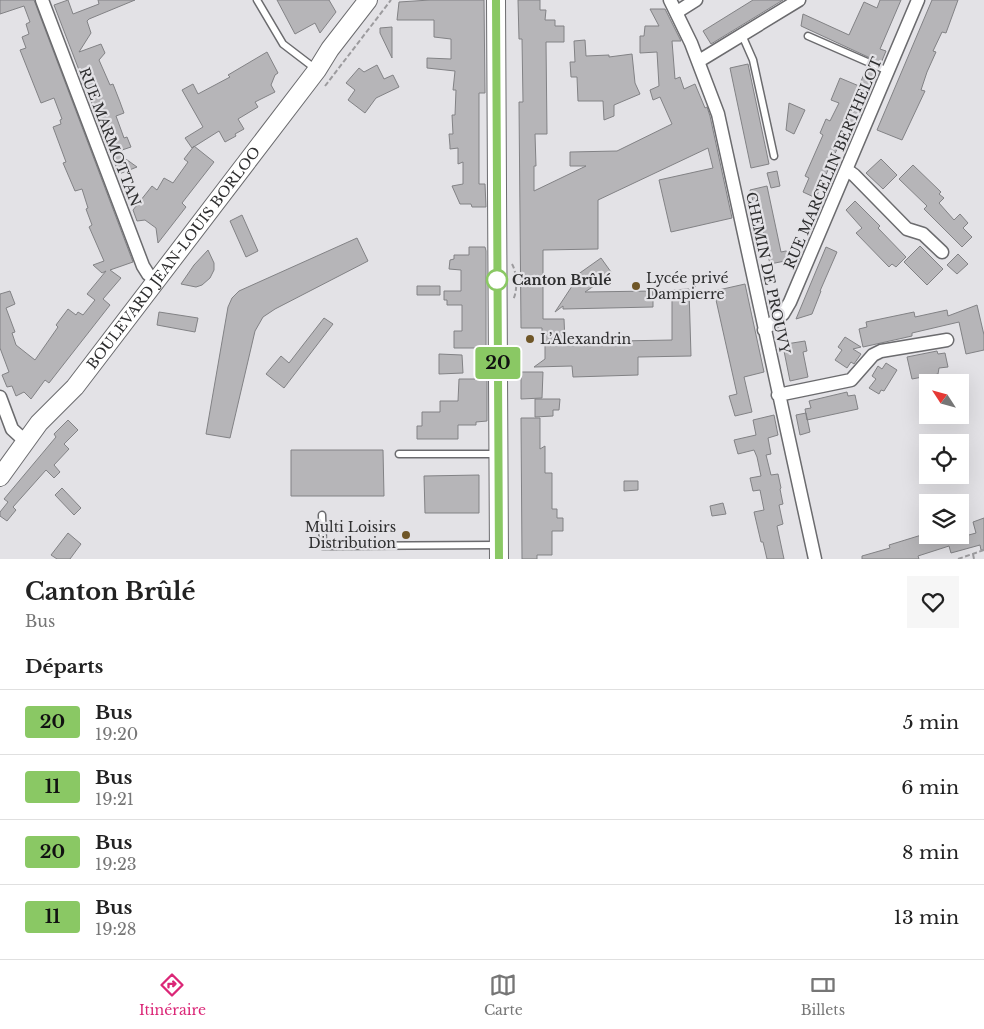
<!DOCTYPE html>
<html lang="fr">
<head>
<meta charset="utf-8">
<style>
  :root { --surface:#fff; --page:#f6f6f6; --text:#222; --muted:#767676; --line:#e0e0e0; --accent:#db2777 }
  body { margin:0; font-family:"Libre Baskerville",serif; background:var(--page); color:var(--text); height:100vh; display:flex; flex-direction:column; font-size:19px; white-space:nowrap }
  * { box-sizing:border-box; margin:0 }
  p { font-size:16px; color:var(--muted) }
  .icon { flex:none; width:28px; height:28px; fill:none; stroke:currentColor; stroke-width:2; stroke-linecap:round; stroke-linejoin:round }
  .map { position:relative; height:559px; overflow:hidden }
  .sheet { display:flex; flex-direction:column; background:var(--surface); flex:1 }
  .sheet>* { flex:none }
  .badge { padding:0 10px; border-radius:4px; font-size:18px; line-height:32px }
  .needle { width:32px; rotate:306deg }
  .buttons { position:absolute; left:919px; top:374px; display:grid; gap:10px }
  .buttons a { display:grid; place-items:center; width:50px; height:50px; border-radius:0px; background:var(--surface); box-shadow:0 5px 20px #0002; font-size:25px }
  .map>.badge { position:absolute; translate:-50% -50%; box-shadow:0 0 0 2px #fff }
  h2 { padding:0 25px; font-size:19px; line-height:45px }
  .round { display:grid; place-items:center; flex:none; width:52px; height:52px; border-radius:0px; background:var(--page) }
  .overview { display:flex; align-items:center; justify-content:space-between; height:85px; padding:0 25px }
  h1 { font-size:24px; font-weight:700; line-height:38px }
  ul { padding:0; list-style:none }
  li { display:flex; align-items:center; gap:15px; height:65px; padding:0 25px; border-top:1px solid var(--line) }
  li div { flex:1 }
  li b { display:block; font-size:19px }
  li em { font-style:normal }
  li .badge { min-width:55px; font-weight:700; text-align:center }
  .tab-bar { display:flex; justify-content:space-around; align-items:center; height:70px; border-top:1px solid var(--line); background:var(--surface); font-size:14px; color:var(--muted) }
  .tab-bar a { display:grid; justify-items:center; gap:2px }
  .tab-bar .active { color:var(--accent) }
  .map>svg:first-child { display:block }
  .building { fill:#b6b5b8; stroke:#828285 }
  .lines { fill:none; stroke-linecap:round; stroke-linejoin:round }
  .lane-casing { stroke:#6b6b6e; stroke-width:9 }
  .street-casing { stroke:#6b6b6e; stroke-width:15 }
  .secondary-casing { stroke:#6b6b6e; stroke-width:20 }
  .path { stroke:#9c9b9e; stroke-width:2; stroke-dasharray:5 2.5; stroke-linecap:butt }
  .lane { stroke:#fff; stroke-width:6 }
  .street { stroke:#fff; stroke-width:12 }
  .secondary { stroke:#fff; stroke-width:18 }
  .line-casing { stroke:#fff; stroke-width:11 }
  .line { stroke:#8ac864; stroke-width:8 }
  .stop-dot { fill:#fff; stroke:#8ac864; stroke-width:2.5 }
  .poi-dot { fill:#6f5627; stroke:#e3e2e6; stroke-width:2 }
  .labels { text-anchor:middle; dominant-baseline:central; stroke-width:4.5; stroke-linejoin:round; paint-order:stroke }
  .street-label { font-size:14px; fill:#2e2e2f; stroke:#e3e2e6 }
  .poi-label { font-size:14px; fill:#2e2e2f; stroke:#e3e2e6; text-anchor:start }
  .stop-label { font-size:14px; font-weight:bold; fill:#2e2e2f; stroke:#e3e2e6; text-anchor:start }
</style>
</head>
<body>
<div class="map">
<svg width="984" height="559" viewBox="0 0 984 559">
  <rect width="100%" height="100%" fill="#e3e2e6"/>
  <path class="building" d="M0,0H34L133,262L110,270L121,278L103,299L110,305L49,383L45,380L31,399L24,392L16,396L12,386L7,387L2,375L9,372L0,348V294L10,291L15,304L6,308L15,332L12,333L16,345L35,360L58,327L56,325L68,309L76,315L78,312L83,315L95,300L87,294L106,271L102,273L93,265L104,261L90,229L89,227L92,225L86,209L88,208L82,189L75,191L63,163L66,162L53,127L61,124L60,120L62,119L54,98L41,103L20,50L26,48L22,37L29,34L26,24L30,22L24,6L0,14Z
    M68,0L73,14L99,4L98,0H135L89,19L87,21L91,33L79,52L101,44L105,53L99,60L110,85L113,84L120,102L124,113L116,116L124,138L127,137L131,147L116,152L137,167L119,174L54,5Z
    M277,0H329L336,12L320,33L315,23L295,34Z
    M430,0H484L485,93H479V184H485L486,207H472L471,204H460L452,186L463,184V162L458,164V148L450,149V146L449,134H453L452,115H455L456,90H453L455,71L427,68V58L451,59V39L434,37V20H397L399,2Z
    M518,0H540V10H546L545,20H555V26H564V42H546L547,134H535L536,166H534V191L586,166H570V152L617,151L672,124L660,97L653,100L650,90L659,86L657,52L640,53V36H644L645,26H659L650,9H665L681,41H672L675,79L680,77L684,89L695,84L705,108L707,107L710,116L732,218L671,232L659,180L713,168L708,148L598,200V249L543,250V319H564L565,342L672,340V290L689,289L691,356L638,357V375L573,377L572,366L534,367L545,359V339L542,335V328H521L519,102H523L522,39H519Z
    M753,0H783L711,44L703,31Z
    M880,0H901L880,49L886,51L881,63L801,26L803,14L849,35L864,2L877,8Z
    M932,0H958L946,33L942,32L933,51L936,52L927,72L921,90L925,91L902,140L877,130Z
    M392,27V58L380,33V28Z
    M585,40L586,56L609,55V57L632,54L635,83L640,94L614,105V116L604,120L603,101H578L577,77H571L570,62H575L574,41Z
    M267,52L278,73L275,75L271,85L275,92L255,102L258,107L238,119L244,129L235,134L236,136L225,142L219,131L192,148L185,138L203,127L182,90L193,84L198,94L230,77L228,75Z
    M748,64L769,164L751,168L730,68Z
    M377,65L384,79L393,75L399,87L376,98L365,113L348,100L355,90L346,83L359,68L364,72Z
    M867,67L877,72L852,131L846,128L816,198L803,192L809,178L805,176L823,135L820,133L826,119L830,121L839,103L831,100L840,78L859,86Z
    M789,103L805,110L794,134L786,130Z
    M194,146L214,162L182,203L186,207L158,243L156,228L145,220L137,221L133,210L152,186L157,190L164,178L173,183L188,162L184,159Z
    M881,159L897,175L883,189L866,173Z
    M913,165L941,192L939,194L944,198L939,203L954,220L960,214L968,223L963,228L972,237L962,247L924,209L927,206L899,179Z
    M777,171L780,186L771,188L767,173Z
    M767,186L781,252L786,251L800,258L770,264L757,204L754,205L750,190Z
    M855,201L880,226L878,228L906,257L896,267L892,264L889,267L856,233L862,228L846,210Z
    M242,215L258,251L246,257L230,221Z
    M357,238L368,261L275,309L263,317L255,331L230,438L206,434L228,307L232,298L239,291Z
    M920,246L943,269L927,285L904,262Z
    M469,247H485L486,251V348H454V331H462V305H447V300H444V291H461V270L449,269L450,260L454,259V255H469Z
    M826,247L837,252L820,291H821L812,314L796,319Z
    M208,250L214,263V270L210,278L202,285L196,287L181,284L194,265Z
    M958,254L968,264L957,274L947,265Z
    M601,258L611,272L609,273L610,275L585,292L653,291V307L563,309V306L555,312L578,277L577,275Z
    M745,284L764,372L744,377L752,412L735,416L729,396L737,394L714,291Z
    M417,286H440V295H417Z
    M977,305L984,335V350L966,354L959,322L912,333V336L863,347L859,329L867,327L866,322L914,312L915,317L947,310L948,316Z
    M159,312L198,318L195,332L157,325Z
    M324,318L333,324L284,388L266,374L281,356L289,363Z
    M845,337L861,347L853,349L861,354L854,364L851,362L847,368L835,360L842,350L838,347Z
    M805,341L807,351L803,352L808,377L790,381L784,351L788,350L786,344Z
    M937,351L938,354L945,353L948,367L939,368L938,374L912,379L907,357Z
    M439,354L462,355L463,373L439,374Z
    M886,363L897,370L884,391L881,390L879,394L869,388L876,379L872,376L878,366L882,369Z
    M521,372H543L542,398L521,399Z
    M459,379H487V421L476,422V425H458V439H417V426H422V412H440V401H458Z
    M847,392L848,396L855,395L858,409L807,420L805,409L811,408L809,401Z
    M535,399H560L559,410H553V416L535,417Z
    M806,413L810,432L800,435L796,415Z
    M774,415L778,435L768,438L771,454L766,455L771,475L778,474L781,488L780,489L783,504L779,505L783,524L777,526L784,559H767L763,542H761L754,512L764,510L760,490L753,491L750,478L761,476L757,457L754,450L738,454L734,440L756,435L753,420Z
    M521,418H540V449L545,446V473H552V509H557V518H563V531H552V555H537V559H522Z
    M68,420L78,430L64,444L69,449L54,465L60,472L54,478L46,470L13,507L16,510L7,521L0,516V512L8,502L4,499L56,437L54,434Z
    M291,450H383L384,496H291Z
    M479,475V513H425L424,476Z
    M624,481H638V490L624,491Z
    M62,488L81,508L74,515L55,495Z
    M723,503L726,514L712,516L710,506Z
    M984,518V550H981L980,545L951,553L949,546L918,556L919,559H862V556L890,548L889,545L928,533V535H958V538L976,533L973,522Z
    M68,533L81,544L70,559H57L51,555Z"/>
  <g class="lines">
    <g class="lane-casing">
      <path id="lane" d="M257,0L283,44L317,70
        M742,35L753,60L774,156
        M808,36L888,71
        M399,454H497
        M322,515L323,546L498,545"/>
    </g>
    <g class="street-casing">
      <path id="street" d="M42,0L143,266L148,274L156,281
        M670,0L691,43L718,114L815,559
        M677,12L696,0
        M699,61L799,0
        M847,170L854,175L907,229L923,234L942,252
        M764,330L783,314L790,302L918,0
        M778,395L851,380L873,355L881,351L947,340
        M0,397L12,429L25,441"/>
    </g>
    <g class="secondary-casing">
      <g id="secondary">
        <path d="M496,0L499,559"/>
        <path id="s1" d="M0,477L39,423L75,387L317,70L330,49L368,0"/>
      </g>
    </g>
    <path class="path" d="M325,86L391,0
      M512,264C517,273 518,290 513,300
      M973,554L974,559
      M958,559L984,550"/>
    <use href="#lane" class="lane"/>
    <use href="#street" class="street"/>
    <use href="#secondary" class="secondary"/>
  </g>
  <g class="lines">
    <g class="line-casing">
      <path id="line" d="M496,0L499,559"/>
    </g>
    <use href="#line" class="line"/>
  </g>
  <circle class="stop-dot" cx="497" cy="280" r="10"/>
  <g class="poi-dot">
    <circle cx="636" cy="286" r="5"/>
    <circle cx="530" cy="339" r="5"/>
    <circle cx="406" cy="535" r="5"/>
  </g>
  <g class="labels">
    <g class="street-label">
      <text transform="translate(110 137) rotate(69)">RUE MARMOTTAN</text>
      <text transform="translate(833 163) rotate(-67)">RUE MARCELIN BERTHELOT</text>
      <text stroke="none"><textPath href="#s1" startOffset="280">BOULEVARD JEAN-LOUIS BORLOO</textPath></text>
      <text transform="translate(768 273) rotate(78)">CHEMIN DE PROUVY</text>
    </g>
    <g class="poi-label">
      <text x="646" y="278">Lycée privé<tspan x="646" dy="16">Dampierre</tspan></text>
      <text x="540" y="339">L’Alexandrin</text>
      <text x="396" y="527" text-anchor="end">Multi Loisirs<tspan x="396" dy="16">Distribution</tspan></text>
    </g>
    <g class="stop-label">
      <text x="512" y="280">Canton Brûlé</text>
    </g>
  </g>
</svg>
<div class="buttons">
<a><svg class="needle" viewBox="-14 -14 28 28"><path d="M0-13l5 13h-10z" fill="#e53935"/><path d="M0 13l5-13h-10z" fill="#767676"/></svg></a>
<a><svg class="icon" aria-label="locate" viewBox="0 0 24 24"><circle cx="12" cy="12" r="6"/><path d="M12 2v4M12 18v4M2 12h4M18 12h4"/></svg></a>
<a><svg class="icon" aria-label="layers" viewBox="0 0 24 24"><path d="M12 4l9 5-9 5-9-5zM3 14l9 5 9-5"/></svg></a>
</div>
<b class="badge" style="left:498px;top:363px;background:#8ac864;color:#111">20</b>
</div>
<section class="sheet">
<div class="overview"><div><h1>Canton Brûlé</h1><p>Bus</p></div><a class="round"><svg class="icon" aria-label="heart" viewBox="0 0 24 24"><path d="M12 20l-8-8c-3-5 5-10 8-4 3-6 11-1 8 4z"/></svg></a></div>
<h2>Départs</h2>
<ul>
<li><span class="badge" style="background:#8ac864;color:#111">20</span><div><b>Bus</b><p>19:20</p></div><em>5 min</em></li>
<li><span class="badge" style="background:#8ac864;color:#111">11</span><div><b>Bus</b><p>19:21</p></div><em>6 min</em></li>
<li><span class="badge" style="background:#8ac864;color:#111">20</span><div><b>Bus</b><p>19:23</p></div><em>8 min</em></li>
<li><span class="badge" style="background:#8ac864;color:#111">11</span><div><b>Bus</b><p>19:28</p></div><em>13 min</em></li>
</ul>
</section>
<nav class="tab-bar">
<a class="active"><svg class="icon" aria-label="directions" viewBox="0 0 24 24"><path d="M12 3l9 9-9 9-9-9zM9 14v-3h6M13 9l2 2-2 2"/></svg>Itinéraire</a>
<a><svg class="icon" aria-label="map" viewBox="0 0 24 24"><path d="M3 6l6-2 6 2 6-2v14l-6 2-6-2-6 2zM9 4v14M15 6v14"/></svg>Carte</a>
<a><svg class="icon" aria-label="tickets" viewBox="0 0 24 24"><path d="M3 7h18v10H3zM15 7v10"/></svg>Billets</a>
</nav>
</body>
</html>
